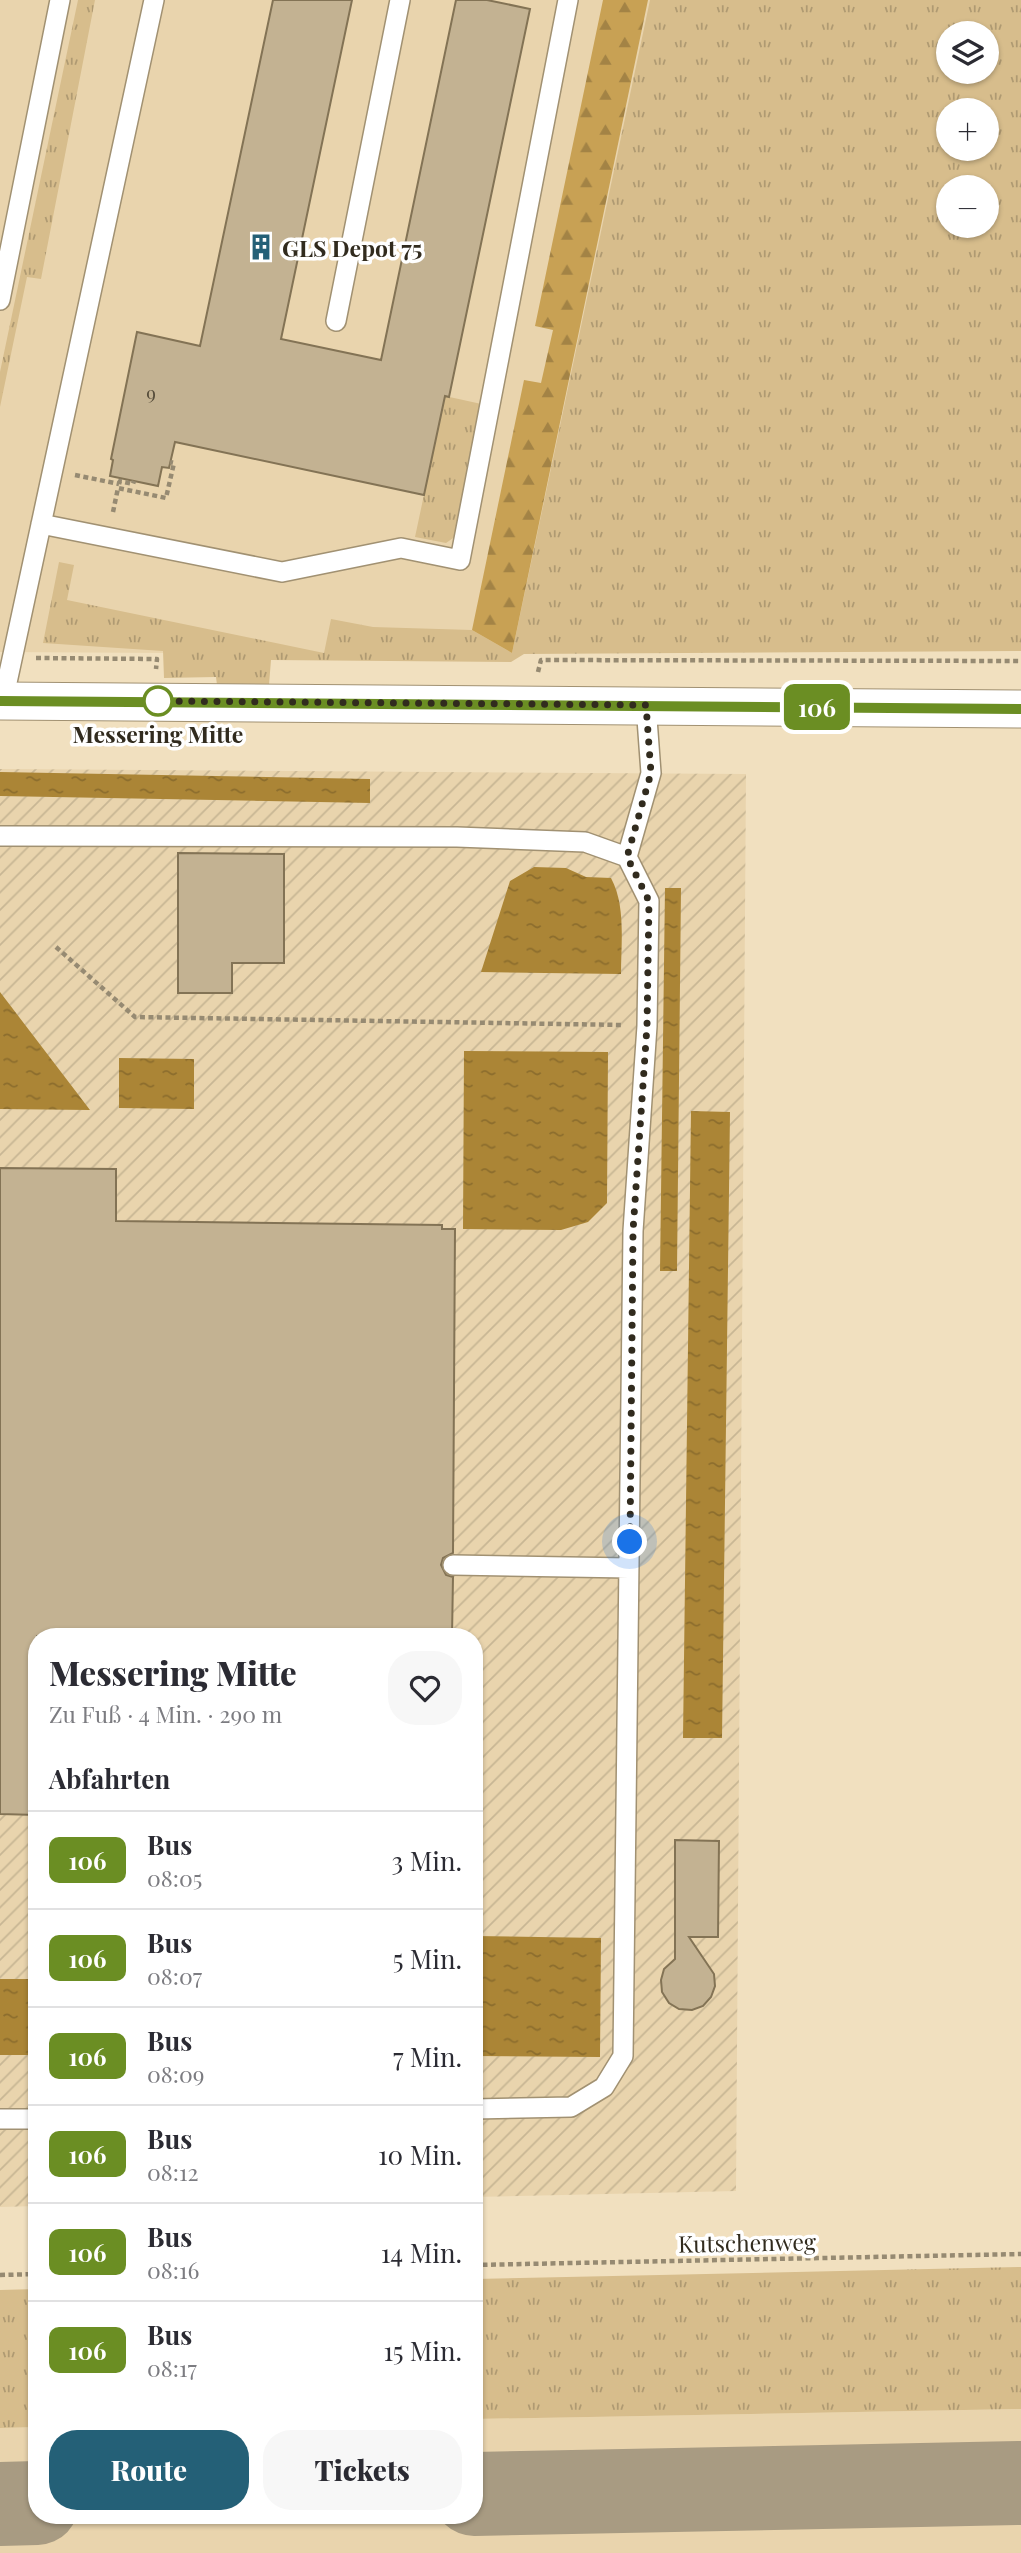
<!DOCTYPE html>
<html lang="de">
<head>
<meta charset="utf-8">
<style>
  :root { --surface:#fff; --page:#f7f7f7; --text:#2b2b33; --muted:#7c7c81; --line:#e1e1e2; --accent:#246077 }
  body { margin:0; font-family:"Playfair Display",serif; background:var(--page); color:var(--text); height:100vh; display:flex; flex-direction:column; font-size:26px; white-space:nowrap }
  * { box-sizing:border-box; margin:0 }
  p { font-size:23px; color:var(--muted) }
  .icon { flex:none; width:38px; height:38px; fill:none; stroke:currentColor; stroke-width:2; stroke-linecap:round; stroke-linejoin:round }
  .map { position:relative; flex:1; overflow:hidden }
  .drawer { position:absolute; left:28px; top:1628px; width:455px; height:896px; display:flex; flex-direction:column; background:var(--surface); border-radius:28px; box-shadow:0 2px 5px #0004 }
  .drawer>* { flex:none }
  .badge { padding:0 14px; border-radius:10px; font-size:24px; line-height:46px }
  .controls { position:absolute; left:936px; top:21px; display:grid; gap:14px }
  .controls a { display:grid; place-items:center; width:63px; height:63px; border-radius:50%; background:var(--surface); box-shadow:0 2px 5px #0004; font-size:35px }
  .you { position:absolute; width:35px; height:35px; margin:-18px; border:5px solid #fff; border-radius:50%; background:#1a73e8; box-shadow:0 0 0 10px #1a73e833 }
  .map>.badge { position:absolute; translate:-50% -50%; box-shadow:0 0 0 4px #fff }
  h2 { padding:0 21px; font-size:26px; line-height:63px }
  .round { display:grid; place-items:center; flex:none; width:74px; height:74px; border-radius:28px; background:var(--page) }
  .overview { display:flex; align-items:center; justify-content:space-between; height:119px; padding:0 21px }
  h1 { font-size:33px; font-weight:800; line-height:52px }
  .action { display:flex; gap:14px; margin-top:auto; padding:14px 21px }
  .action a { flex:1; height:80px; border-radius:28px; background:var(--accent); color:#fff; font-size:28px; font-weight:800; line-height:80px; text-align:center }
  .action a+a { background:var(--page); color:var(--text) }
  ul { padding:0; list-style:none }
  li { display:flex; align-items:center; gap:21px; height:98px; padding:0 21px; border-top:2px solid var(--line) }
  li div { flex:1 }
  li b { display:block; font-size:26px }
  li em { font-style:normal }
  li .badge { min-width:77px; font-weight:700; text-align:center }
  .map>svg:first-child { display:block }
  .built { fill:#e9d4ad; fill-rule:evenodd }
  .industrial { fill:url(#industrial-furrows) }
  .grass { fill:url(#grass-tufts); fill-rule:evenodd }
  .forest { fill:url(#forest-firs) }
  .water { fill:url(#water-ripples) }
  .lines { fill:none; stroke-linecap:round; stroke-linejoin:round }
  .taxiway { stroke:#a89b82; stroke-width:84 }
  .building { fill:#c3b292; stroke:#837355; stroke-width:2 }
  .service-casing { stroke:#a19172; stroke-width:22 }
  .minor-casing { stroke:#a19172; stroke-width:39 }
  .path { stroke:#968a72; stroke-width:4.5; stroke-dasharray:5 3.5; stroke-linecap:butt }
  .service { stroke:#fff; stroke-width:19 }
  .minor { stroke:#fff; stroke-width:37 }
  .line-casing { stroke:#fff; stroke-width:16 }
  .line { stroke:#6b8e23; stroke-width:10 }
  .walk { stroke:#312b1e; stroke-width:7; stroke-dasharray:0 12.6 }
  .stop-dot { fill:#fff; stroke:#6b8e23; stroke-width:3.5 }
  .labels { text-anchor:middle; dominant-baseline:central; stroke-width:7; stroke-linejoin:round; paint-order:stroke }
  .number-label { font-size:19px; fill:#564d3b }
  .poi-label { font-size:23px; font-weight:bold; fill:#312b1e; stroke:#fff; text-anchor:start }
  .stop-label { font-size:23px; font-weight:bold; fill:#312b1e; stroke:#fff }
  .street-label { font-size:23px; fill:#312b1e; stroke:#fff }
</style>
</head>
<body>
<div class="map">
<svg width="1021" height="2553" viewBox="0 0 1021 2553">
  <defs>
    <pattern id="industrial-furrows" width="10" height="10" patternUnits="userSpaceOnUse" patternTransform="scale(1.75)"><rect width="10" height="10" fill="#e9d4ad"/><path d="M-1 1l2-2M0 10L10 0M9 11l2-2" fill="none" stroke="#c8b694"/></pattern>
    <pattern id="grass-tufts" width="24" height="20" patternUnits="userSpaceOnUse" patternTransform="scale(1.75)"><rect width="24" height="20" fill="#d7bd8c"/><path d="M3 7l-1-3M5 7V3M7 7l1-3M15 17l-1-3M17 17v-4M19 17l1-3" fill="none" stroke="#af9a72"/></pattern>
    <pattern id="forest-firs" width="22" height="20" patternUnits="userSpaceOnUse" patternTransform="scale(1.75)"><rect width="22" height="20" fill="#c8a154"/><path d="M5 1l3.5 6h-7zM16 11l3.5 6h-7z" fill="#a38345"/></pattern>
    <pattern id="water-ripples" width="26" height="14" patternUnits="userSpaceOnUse" patternTransform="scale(1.75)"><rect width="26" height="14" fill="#ab8536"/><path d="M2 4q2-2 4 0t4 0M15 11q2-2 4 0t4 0" fill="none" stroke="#8c6d2d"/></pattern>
  </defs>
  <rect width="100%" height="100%" fill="#f1e0bf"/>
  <path class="built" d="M0,0H1021V638L519,637L514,655L0,652ZM948,33H987V72H948ZM948,110H987V149H948ZM948,187H987V226H948Z
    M1021,2409V2553H0V2428L37,2427V2515H474V2419Z"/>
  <path class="industrial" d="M0,769L746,774L736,2191L474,2197V1636H37V2206L0,2207Z"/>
  <path class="grass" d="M78,0H95L41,279L27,277L0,407V372Z
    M650,0H1021V651L524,654L511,662L271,660L269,685H217L216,677L164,678L163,651L43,643L59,562L74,565L67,600L324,653L331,619L373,627L472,630L512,653ZM948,33H987V72H948ZM948,110H987V149H948ZM948,187H987V226H948Z
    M445,396L486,405L459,534L446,543L415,537Z
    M1021,2267V2409L474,2419V2279Z
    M37,2289V2427L0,2428V2290Z"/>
  <path class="forest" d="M603,0H648L512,653L472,630L524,380L541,383L553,330L535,326Z"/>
  <path class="water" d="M0,772L370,779V803L0,796Z
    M534,867L566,868L586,877L611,878C626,906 621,942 621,974L481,972L510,881Z
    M665,888H681L677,1271H660Z
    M0,992L90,1110L0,1109Z
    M464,1051L608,1052L607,1203L588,1222L561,1230L463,1229Z
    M119,1058L194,1059V1109L119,1108Z
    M691,1111L730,1112L722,1738H683Z
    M474,1936L601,1938L600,2057L474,2056Z
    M0,1979H37V2055H0Z"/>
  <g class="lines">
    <path class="taxiway" d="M474,2494L1021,2483
      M0,2504L37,2503"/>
  </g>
  <path class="building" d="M273,0H352L281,339L381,360L456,0H487L530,9L449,397L445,396L424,495L175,442L169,468L162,467L158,486L110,476L113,460L111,459L137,332L200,346Z
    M178,853L284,854V963H232V993H178Z
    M0,1168L116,1169V1221L442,1225V1229H455L453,1553L443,1558L441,1565L446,1575L453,1577L452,1636H37V1815L0,1814Z
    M675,1840L719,1841L718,1937H689L714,1974L715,1986L711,1997L703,2006L692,2010L679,2009L669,2003L662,1992L661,1980L664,1969L675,1959Z"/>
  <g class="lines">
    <g class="service-casing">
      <path id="service" d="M0,300L60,0
        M336,321L400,0
        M41,524L282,572L401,548L460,560L568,0
        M3,701L154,0
        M0,836L457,837L585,842L627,857L649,901L647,1026L633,1231L623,2056L604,2087L571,2107L474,2109
        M627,857L651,773L646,705
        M453,1565L629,1568
        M0,2119H37"/>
    </g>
    <g class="minor-casing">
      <path id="minor" d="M0,701L1021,709"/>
    </g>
    <path class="path" d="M75,475L119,484
      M119,484L120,481L133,484L134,481
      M113,512L118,488L166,498L174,463L170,462
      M36,658L157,659L156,669
      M538,672L541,660L1021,661
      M56,947L135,1017L622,1025
      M474,2265L1021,2254
      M0,2275L37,2274"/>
    <use href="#service" class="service"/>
    <use href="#minor" class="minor"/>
  </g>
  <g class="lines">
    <g class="line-casing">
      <path id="line" d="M0,701L1021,709"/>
    </g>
    <use href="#line" class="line"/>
    <path class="walk" d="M158,701H156L646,705L651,773L627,857L649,901L647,1026L633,1231L630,1542"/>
  </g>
  <defs>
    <g id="building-bare" transform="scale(2.1)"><path d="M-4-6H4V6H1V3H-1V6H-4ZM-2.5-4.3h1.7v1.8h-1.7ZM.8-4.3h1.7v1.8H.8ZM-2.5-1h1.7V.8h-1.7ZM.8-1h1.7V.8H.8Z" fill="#246077" stroke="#fff" stroke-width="2.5" paint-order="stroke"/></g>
  </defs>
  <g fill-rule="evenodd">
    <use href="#building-bare" x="261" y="247"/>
  </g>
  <circle class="stop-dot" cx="158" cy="701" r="14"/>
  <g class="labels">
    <g class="number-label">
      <text x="151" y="392">9</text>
    </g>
    <g class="poi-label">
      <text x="282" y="247">GLS Depot 75</text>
    </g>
    <g class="stop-label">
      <text x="158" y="733">Messering Mitte</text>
    </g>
    <g class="street-label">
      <text transform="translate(747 2242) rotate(-1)">Kutschenweg</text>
    </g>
  </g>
</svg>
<div class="controls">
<a><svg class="icon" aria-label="layers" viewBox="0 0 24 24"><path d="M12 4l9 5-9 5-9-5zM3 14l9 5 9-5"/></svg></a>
<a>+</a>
<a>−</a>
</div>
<div class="you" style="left:630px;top:1542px"></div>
<b class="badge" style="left:817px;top:707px;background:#6b8e23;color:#fff">106</b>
<section class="drawer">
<div class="overview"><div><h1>Messering Mitte</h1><p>Zu Fuß · 4 Min. · 290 m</p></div><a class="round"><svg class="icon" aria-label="heart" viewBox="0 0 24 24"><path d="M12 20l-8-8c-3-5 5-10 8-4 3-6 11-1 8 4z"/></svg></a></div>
<h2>Abfahrten</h2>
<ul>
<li><span class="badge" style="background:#6b8e23;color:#fff">106</span><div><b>Bus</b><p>08:05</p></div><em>3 Min.</em></li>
<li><span class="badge" style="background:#6b8e23;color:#fff">106</span><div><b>Bus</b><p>08:07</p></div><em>5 Min.</em></li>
<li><span class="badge" style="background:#6b8e23;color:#fff">106</span><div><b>Bus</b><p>08:09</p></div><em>7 Min.</em></li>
<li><span class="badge" style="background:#6b8e23;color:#fff">106</span><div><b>Bus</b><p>08:12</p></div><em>10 Min.</em></li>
<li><span class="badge" style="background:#6b8e23;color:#fff">106</span><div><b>Bus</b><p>08:16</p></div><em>14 Min.</em></li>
<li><span class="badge" style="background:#6b8e23;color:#fff">106</span><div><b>Bus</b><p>08:17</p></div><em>15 Min.</em></li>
</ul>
<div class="action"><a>Route</a><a>Tickets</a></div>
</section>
</div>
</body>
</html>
